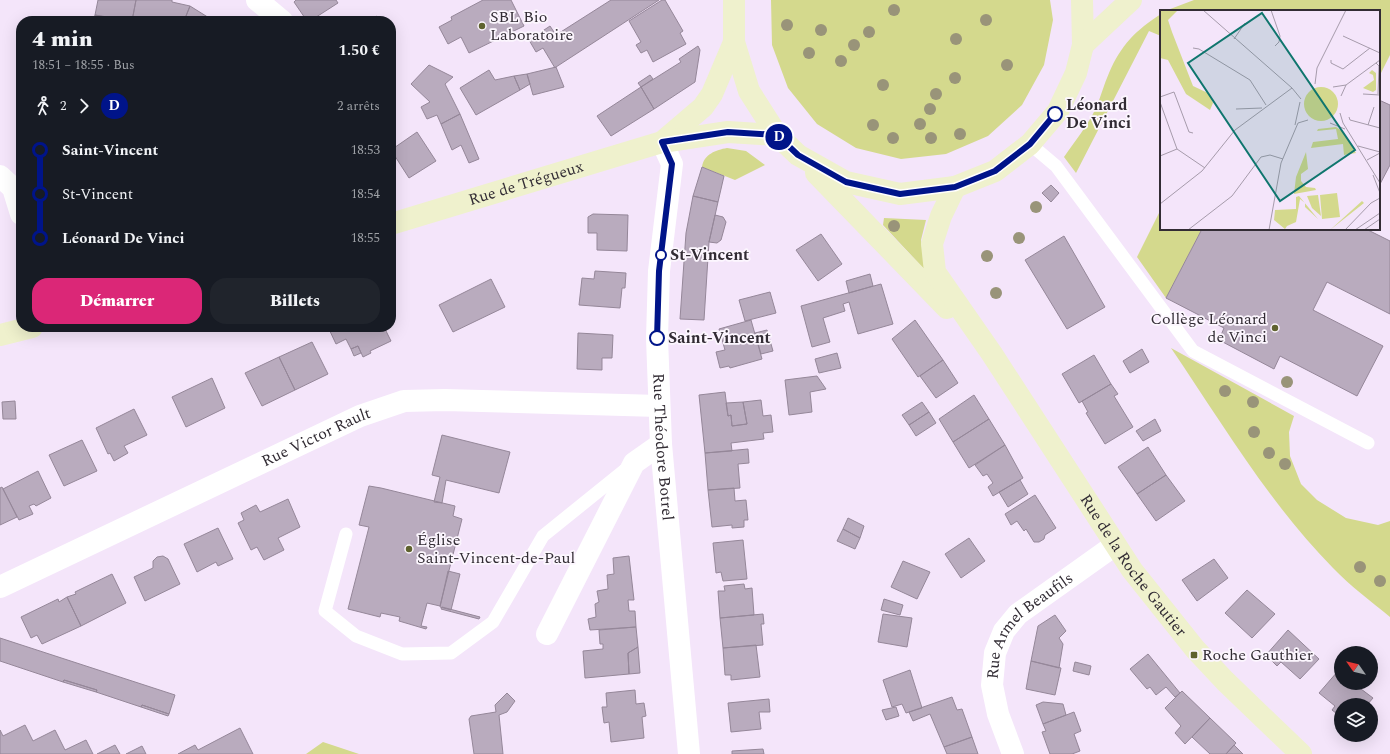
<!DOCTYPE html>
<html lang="fr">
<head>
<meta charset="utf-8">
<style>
  :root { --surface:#171b24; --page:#20242c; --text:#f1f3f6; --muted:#9ea1a6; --accent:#db2777 }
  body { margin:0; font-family:Spectral,serif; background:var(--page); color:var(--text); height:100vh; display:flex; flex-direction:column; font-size:15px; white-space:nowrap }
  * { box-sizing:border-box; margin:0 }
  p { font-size:13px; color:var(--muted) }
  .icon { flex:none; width:22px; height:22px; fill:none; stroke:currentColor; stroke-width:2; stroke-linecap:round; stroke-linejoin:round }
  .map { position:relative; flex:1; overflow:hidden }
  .panel { position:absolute; left:16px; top:16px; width:380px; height:316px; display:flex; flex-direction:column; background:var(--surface); border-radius:16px; box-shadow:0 4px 16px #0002 }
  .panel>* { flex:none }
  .badge { padding:0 8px; border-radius:13px; font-size:14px; line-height:26px }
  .needle { width:26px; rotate:304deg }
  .fabs { position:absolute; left:1334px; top:646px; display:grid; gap:8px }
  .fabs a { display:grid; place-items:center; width:44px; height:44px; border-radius:50%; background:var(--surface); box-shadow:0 4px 16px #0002; font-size:20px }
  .map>.badge { position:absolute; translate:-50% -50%; box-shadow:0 0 0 2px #fff }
  .legs { display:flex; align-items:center; gap:6px; height:44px; padding:0 16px; font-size:13px }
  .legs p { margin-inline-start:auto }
  .headline { display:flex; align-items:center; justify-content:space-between; height:68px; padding:0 16px }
  h1 { font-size:22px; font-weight:800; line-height:30px }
  .primary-button { display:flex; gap:8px; margin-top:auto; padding:8px 16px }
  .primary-button a { flex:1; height:46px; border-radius:16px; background:var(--accent); color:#fff; font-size:16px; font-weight:800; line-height:46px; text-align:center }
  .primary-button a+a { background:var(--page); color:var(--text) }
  ul { padding:0 16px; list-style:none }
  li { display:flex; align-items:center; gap:14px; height:44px; font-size:15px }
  li i { display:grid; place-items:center; width:6px; height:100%; margin:0 5px; background:currentColor }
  li i::after { content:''; width:10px; height:10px; margin:-5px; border:3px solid; border-radius:50%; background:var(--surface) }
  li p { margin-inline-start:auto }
  li:first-child i { background:linear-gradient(#0000 50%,currentColor 0) }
  li:last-child i { background:linear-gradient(currentColor 50%,#0000 0) }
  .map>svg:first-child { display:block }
  .green { fill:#d4d98d }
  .building { fill:#b9abbe; stroke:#958799 }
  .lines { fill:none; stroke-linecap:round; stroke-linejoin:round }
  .lane { stroke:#fff; stroke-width:13 }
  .street { stroke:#fff; stroke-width:22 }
  .secondary { stroke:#eff1cd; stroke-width:22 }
  .tree { fill:#999479 }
  .line-1-casing { stroke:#fff; stroke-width:9 }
  .line-1 { stroke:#001489; stroke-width:6 }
  .poi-dot { fill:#5f622f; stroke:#fcf6fe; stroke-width:1.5 }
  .stop-1-dot { fill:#fff; stroke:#001489; stroke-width:2 }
  .labels { text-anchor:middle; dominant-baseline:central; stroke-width:3.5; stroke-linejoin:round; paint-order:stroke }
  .poi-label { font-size:16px; fill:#322c34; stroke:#fcf6fe; text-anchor:start }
  .stop-label { font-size:16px; font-weight:bold; fill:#322c34; stroke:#fcf6fe; text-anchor:start }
  .street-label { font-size:16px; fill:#322c34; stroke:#fcf6fe }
  .inset-road { fill:none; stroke:#a69bab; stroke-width:1 }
  .view { fill:#0f766e; fill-opacity:0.15; stroke:#0f766e; stroke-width:2 }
  .inset-edge { fill:none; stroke:#322c34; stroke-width:2 }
</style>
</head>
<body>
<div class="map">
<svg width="1390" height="754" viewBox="0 0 1390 754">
  <rect width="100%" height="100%" fill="#f4e5fa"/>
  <path class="green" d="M771,0H1050L1053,20L1044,65L1022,105L988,136L946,154L901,159L856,148L817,124L788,88L772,45Z
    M1194,0H1390V55L1379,77V11H1165Z
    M1161,14V36L1149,31L1076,173L1064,157C1075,141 1088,125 1096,108C1101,96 1104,84 1109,73C1121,45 1136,30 1161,14Z
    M727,148L746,151L765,165L735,180L702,167C704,154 716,150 727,148Z
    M1161,209V229H1202L1166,298L1137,257Z
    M884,218L926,220L921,240L925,270L883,225Z
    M1171,348L1294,416L1289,432L1290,456L1301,484L1317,500L1346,518L1378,525L1390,521V617C1371,601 1350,586 1333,568C1269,503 1222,423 1171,348Z
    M323,742L359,754H306Z"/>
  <path class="building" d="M98,0H136L132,21L95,15Z
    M136,0H172V2L190,6L184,21H132Z
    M296,0H336L338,3L310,21H307L294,2Z
    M483,0H511L524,26L469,53L461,37L448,44L439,27L452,20L451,17Z
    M611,0H659L556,67L555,68L543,48L536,52L529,40L550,26L556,35Z
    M662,0H665L683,31L680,33L686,44L653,62L647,50L641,53L636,45L641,42L629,21Z
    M190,6L214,21H184Z
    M95,15L115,19V21H93Z
    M377,16L380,21H370Z
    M698,46L700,50L695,82L654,109L641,87L681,62L679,59Z
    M429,65L453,77L445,84L460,114L441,124L437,115L427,119L421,107L430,102L411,84Z
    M556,67L564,87L533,95L527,74Z
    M489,70L495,80L514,76L520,90L476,115L460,88Z
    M527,74L530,84L520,90L514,76Z
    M650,75L653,79L641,87L638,83Z
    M641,87L654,109L611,136L597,116Z
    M1379,100L1390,105V165L1379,186Z
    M460,114L479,159L469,163L461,145L452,150L441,124Z
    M417,132L436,161L409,178L391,150Z
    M702,167L724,176L718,202L693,196Z
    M1051,185L1059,193L1051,202L1042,193Z
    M693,196L718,202L709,242L704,320L680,319L686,233Z
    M593,214L628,215L627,251L597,250V233H588V217Z
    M715,215L723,217L726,222L721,240L717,243L709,242Z
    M1202,229H1366L1390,241V314L1327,282L1313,310L1383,346L1357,396L1280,356L1274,369L1219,340L1224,328L1166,298Z
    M821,234L842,264L818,281L796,250Z
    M1064,236L1105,307L1067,329L1025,260Z
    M595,271L626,273L625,288H622L620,308L579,305L582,278L594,279Z
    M870,274L873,286L849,293L846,281Z
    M491,279L505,307L453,332L439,305Z
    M881,284L893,324L858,334L849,302L843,304L845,311L823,318L830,342L812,347L801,306Z
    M770,292L776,313L745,321L739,300Z
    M751,320L762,359L730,368L729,366L720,368L716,352L725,350L719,329Z
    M915,320L943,360L918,377L892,339Z
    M328,327H384L391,341L370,351L371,353L363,357L358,346L351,349L346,339L336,344Z
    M767,330L773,351L761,354L755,333Z
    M578,333L613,335L612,358H602V370L577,369Z
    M312,342L328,374L295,390L279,357Z
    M358,346L361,353L354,356L351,349Z
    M1142,349L1149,362L1130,373L1123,361Z
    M837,353L841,368L819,373L815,359Z
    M1094,355L1111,384L1079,403L1062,374Z
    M279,357L295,390L262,406L245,373Z
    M943,360L958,383L936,398L920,376Z
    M817,376L826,389L810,392L812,412L789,415L785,380Z
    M212,378L225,408L186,427L172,397Z
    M1111,384L1118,394L1114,396L1133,427L1105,444L1086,413L1088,412L1082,401Z
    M725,392L728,416L731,415L732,426L747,424L743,402L761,400L763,416L771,415L773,432L763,433L764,439L731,443L732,451L705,453L699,395Z
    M974,395L989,419L953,442L939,419Z
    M15,401L16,419H3L2,402Z
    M743,402L747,424L732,426L731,415L728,416L726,403Z
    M922,402L929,412L909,425L902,415Z
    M134,409L147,435L124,446L128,453L114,461L110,453L108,454L96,428Z
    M929,412L936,423L916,436L909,425Z
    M989,419L1005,445L969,468L953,442Z
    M1155,419L1161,431L1143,441L1136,431Z
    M442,435L510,452L499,493L446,480L442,503L434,502L440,477L432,475Z
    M82,440L97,471L64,486L49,455Z
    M1005,445L1023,478L993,496L988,487L993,483L987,474L983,476L975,465Z
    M1148,447L1166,475L1137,494L1118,467Z
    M748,449L749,463L738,464L740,488L708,490L705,453Z
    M38,471L51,498L36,506L34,504L29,506L33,514L19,520L3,489Z
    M1166,475L1185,501L1156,521L1137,494Z
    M1020,480L1028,494L1008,507L999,492Z
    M369,486L381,488L455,506L453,516L462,519L440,606L427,603L421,626L427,627L426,629L399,621L400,617L381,613L380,617L348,609L369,527L359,525Z
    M2,487L17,517L0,525V488Z
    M734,488L735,501L746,500L748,520H744V527L732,528V525L712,527L708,490Z
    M1035,495L1056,528L1045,535L1044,539L1039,542H1034L1026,529L1024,531L1017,521L1011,525L1005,514Z
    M288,499L300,527L278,538L284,550L264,560L257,547L251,550L238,523L244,520L241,513L256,505L260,512Z
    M848,518L864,526L860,538L843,529Z
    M218,528L233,559L218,566L216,562L197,572L184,544Z
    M843,529L860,538L855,549L837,541Z
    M969,538L985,561L961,578L945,554Z
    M743,540L747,579L723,581L721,572L716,573L713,543Z
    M163,556L168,559L180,584L145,601L134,577L153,568V561L157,557Z
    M629,556L634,600H628L629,611H635L636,627L590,630L588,619L596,617L595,604L599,602L597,591L608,589L607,575L614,574L613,558Z
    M1214,559L1228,578L1197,601L1182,580Z
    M903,561L930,572L917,599L891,587Z
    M448,571L460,574L451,610L440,607Z
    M112,574L126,603L81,626L67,597L76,594L75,592Z
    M744,584L745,589L752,588L754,615L720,618L718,591H725L724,586Z
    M1247,590L1275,614L1252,638L1225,613Z
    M67,597L81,626L42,644L37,635L31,638L21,617L58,599L59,602Z
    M884,599L903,605L900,615L881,610Z
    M442,607L480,617L479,619L441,609Z
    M763,614L764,624H761L763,645L723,648L720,618Z
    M883,614L912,618L907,647L878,642Z
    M1055,615L1066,631L1059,638L1063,644L1059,668L1031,661L1038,626Z
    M636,627L638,647L628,653L629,674L585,678L583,651L603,649V644H600L599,630Z
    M1288,630L1319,659L1300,679L1281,662L1277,666L1266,655Z
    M0,638L175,695L169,714L142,705L141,707L96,692L97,690L64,680L63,682L0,661Z
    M756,645L760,677L731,680V675H725L723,648Z
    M638,647L640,673L629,674L628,653Z
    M1148,654L1180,693L1175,697L1166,687L1156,695L1150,687L1147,689L1130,669Z
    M1031,661L1061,668L1055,695L1026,689Z
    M1075,662L1091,666L1089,675L1073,671Z
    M910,670L922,708L906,713L902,704L892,707L883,680Z
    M1338,671L1341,673V683H1353L1373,698L1367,705H1341V717L1332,710L1335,706L1319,693Z
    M64,680L97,690L96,692L63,682Z
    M635,690L636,704L644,703L646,716L642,717L644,738L611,742L609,722L604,723L602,707H607L606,693Z
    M1182,691L1210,718L1185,744L1175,733L1181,726L1165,708Z
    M507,693L515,701L507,712L499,715L503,754H474L469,719L471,716L496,712L495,705Z
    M952,697L957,710L962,709L972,737L944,747L930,714L913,721L909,712Z
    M769,699L770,712H759L761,729L731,732L728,703Z
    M1043,702L1063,704L1066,715L1043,724L1036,705Z
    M142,705L169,714L168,716L141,707Z
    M896,707L899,716L886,720L882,710Z
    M1074,712L1081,731L1074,734L1080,751L1072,754H1050L1042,732L1046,731L1043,724Z
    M1210,718L1236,743L1226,754H1210L1192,737Z
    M25,725L33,741L55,730L65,750L86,740L93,754H0V730L3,736Z
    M240,728L253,754H178L195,745L198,750Z
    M972,737L978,754H947L944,747Z
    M115,745L120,754H97Z
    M1234,745L1243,754H1226Z
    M142,746L146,754H126Z
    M763,749L764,754H732V751Z"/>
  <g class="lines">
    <path class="lane" d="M1030,144L1056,166L1193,351L1368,443
      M346,534L325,611L356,636L402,654L451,653L493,622L543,536L626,469"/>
    <g class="street">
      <path d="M257,0L282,21"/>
      <path id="s1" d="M662,142L672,164L659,271L657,338L661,444L689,754"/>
      <path d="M0,176L13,188L21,214"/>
      <path id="s2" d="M0,587L360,416L404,401L445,400L659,406"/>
      <path d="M547,634L634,463L661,444"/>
      <path id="s3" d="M1013,754L998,714L992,685L995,653L1004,631L1018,614L1115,545"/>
    </g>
    <g class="secondary">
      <path d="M734,0V42L749,91L777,135L798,155L846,182L900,194L955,187L995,171L1030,144L1058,111L1076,73L1083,45L1082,0"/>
      <path d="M1083,45L1131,0"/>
      <path d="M662,142L703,107L712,94L734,42"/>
      <path d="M816,173L947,308"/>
      <path id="s4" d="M955,187L941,216L932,244L935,272L992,354L1132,570L1195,649L1225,681L1301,754"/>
      <path id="s5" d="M391,224L662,142L728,132L777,135"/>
      <path d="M0,335L32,327"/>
    </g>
  </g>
  <g class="tree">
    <circle cx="894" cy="10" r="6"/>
    <circle cx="986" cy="20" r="6"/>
    <circle cx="787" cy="25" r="6"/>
    <circle cx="821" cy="30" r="6"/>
    <circle cx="869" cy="32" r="6"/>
    <circle cx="956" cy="39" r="6"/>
    <circle cx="854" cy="45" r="6"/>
    <circle cx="809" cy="53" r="6"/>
    <circle cx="841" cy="61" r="6"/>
    <circle cx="1007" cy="65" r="6"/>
    <circle cx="955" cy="78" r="6"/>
    <circle cx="883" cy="85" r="6"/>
    <circle cx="936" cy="94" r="6"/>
    <circle cx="930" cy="109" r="6"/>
    <circle cx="920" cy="124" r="6"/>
    <circle cx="873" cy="125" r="6"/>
    <circle cx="960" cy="134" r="6"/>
    <circle cx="893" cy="138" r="6"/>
    <circle cx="931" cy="138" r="6"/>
    <circle cx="1036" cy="207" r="6"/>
    <circle cx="894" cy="226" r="6"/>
    <circle cx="1019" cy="238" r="6"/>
    <circle cx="987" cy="256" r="6"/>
    <circle cx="996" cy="293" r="6"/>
    <circle cx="1287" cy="382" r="6"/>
    <circle cx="1225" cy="391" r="6"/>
    <circle cx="1253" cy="402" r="6"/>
    <circle cx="1254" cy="432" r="6"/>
    <circle cx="1269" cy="453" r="6"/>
    <circle cx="1285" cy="464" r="6"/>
    <circle cx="1360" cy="567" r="6"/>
    <circle cx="1380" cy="581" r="6"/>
  </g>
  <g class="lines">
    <g class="line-1-casing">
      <path id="line-1" d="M657,338L659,271L672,164L662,142L728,132L777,135L798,155L846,182L900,194L955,187L995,171L1030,144L1055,114"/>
    </g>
    <use href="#line-1" class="line-1"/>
  </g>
  <g class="poi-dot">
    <circle cx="482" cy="26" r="4"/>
    <circle cx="1275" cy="328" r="4"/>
    <circle cx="409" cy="549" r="4"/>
    <rect x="1190" y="651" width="8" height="8" rx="2"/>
  </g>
  <g class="stop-1-dot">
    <circle cx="1055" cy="114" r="7"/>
    <circle cx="661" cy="255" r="5"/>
    <circle cx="657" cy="338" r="7"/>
  </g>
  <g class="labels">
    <g class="poi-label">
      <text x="490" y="17">SBL Bio<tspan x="490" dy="18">Laboratoire</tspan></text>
      <text x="1267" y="319" text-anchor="end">Collège Léonard<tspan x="1267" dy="18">de Vinci</tspan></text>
      <text x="417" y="540">Église<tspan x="417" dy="18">Saint-Vincent-de-Paul</tspan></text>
      <text x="1202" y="655">Roche Gauthier</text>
    </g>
    <g class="stop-label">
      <text x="1066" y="105">Léonard<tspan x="1066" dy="18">De Vinci</tspan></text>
      <text x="670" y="255">St-Vincent</text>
      <text x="668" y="338">Saint-Vincent</text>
    </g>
    <g class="street-label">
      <text stroke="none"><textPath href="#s5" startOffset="141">Rue de Trégueux</textPath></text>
      <text stroke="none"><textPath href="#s2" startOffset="350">Rue Victor Rault</textPath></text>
      <text stroke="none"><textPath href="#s1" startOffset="308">Rue Théodore Botrel</textPath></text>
      <text stroke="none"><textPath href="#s4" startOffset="444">Rue de la Roche Gautier</textPath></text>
      <text stroke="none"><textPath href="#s3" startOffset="147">Rue Armel Beaufils</textPath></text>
    </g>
  </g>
  <g transform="translate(1160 10)">
    <rect width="220" height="220" fill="#f4e5fa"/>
    <path d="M0,0H18L8,10L12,22L33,76L50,84L53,93L50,100L26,84L8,50L0,48ZM212,60L216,63V80L213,82L203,78L214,70L213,65L209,63ZM144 94a17 17 0 1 1 34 0a17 17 0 1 1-34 0ZM176,117L182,121L196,143L184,145L183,134L151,138L153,132L178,129L176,119L157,121L158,119ZM146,142L148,159L141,164V171L146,177L155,178L156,180L134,184L136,167ZM177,183L180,207L162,209L160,185ZM158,185L161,206L152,198L147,186ZM139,186L158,209L145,197V193L140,189L136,212L127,216L125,219L114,210L115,200L136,199V187ZM202,191L204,193L170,220Z" fill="#d4d98d"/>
    <path class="inset-road" d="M43,0L132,78L141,89M111,0L120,26L119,32L115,36M183,26L220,43M74,29L85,13M33,38L39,39L90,70L106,95M171,50V53L183,59L210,38M216,53L219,56L218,84M155,74L157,58L186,0M173,77L186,75L220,50M203,84L220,85M181,86L186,75M0,87L14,82L29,122L33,123M0,92L17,139M76,99L102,98M180,103L183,113L220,173M189,107L190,110L220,118M170,113L185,119M135,115L140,92M208,115L214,97M198,136L220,142M17,139L45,158M0,146L17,139M207,150L220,143M213,165L220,183M0,194L42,161L75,120L132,78M28,220L72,186L101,147L110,145L123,149M109,220L121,153L138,113L148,110M185,220L211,193L220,188M195,220L220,203M204,220L220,209"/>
    <path class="view" d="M102,3L195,140L120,191L28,53Z"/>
    <rect width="220" height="220" class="inset-edge"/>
  </g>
</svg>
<div class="fabs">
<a><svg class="needle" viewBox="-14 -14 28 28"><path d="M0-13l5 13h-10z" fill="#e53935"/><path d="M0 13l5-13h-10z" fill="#9ea1a6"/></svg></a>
<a><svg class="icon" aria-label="layers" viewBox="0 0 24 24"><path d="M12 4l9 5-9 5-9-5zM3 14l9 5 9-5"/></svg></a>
</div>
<b class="badge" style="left:779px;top:137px;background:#001489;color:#fff">D</b>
<section class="panel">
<div class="headline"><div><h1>4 min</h1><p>18:51 – 18:55 · Bus</p></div><b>1.50 €</b></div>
<div class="legs"><svg class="icon" aria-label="walk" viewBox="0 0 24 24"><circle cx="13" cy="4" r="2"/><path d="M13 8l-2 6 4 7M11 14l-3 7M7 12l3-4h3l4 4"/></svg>2<svg class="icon" aria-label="forward" viewBox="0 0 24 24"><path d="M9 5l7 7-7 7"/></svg><b class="badge" style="background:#001489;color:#fff">D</b><p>2 arrêts</p></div>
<ul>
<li><i style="color:#001489"></i><b>Saint-Vincent</b><p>18:53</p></li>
<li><i style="color:#001489"></i><span>St-Vincent</span><p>18:54</p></li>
<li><i style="color:#001489"></i><b>Léonard De Vinci</b><p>18:55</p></li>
</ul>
<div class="primary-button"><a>Démarrer</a><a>Billets</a></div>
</section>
</div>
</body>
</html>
